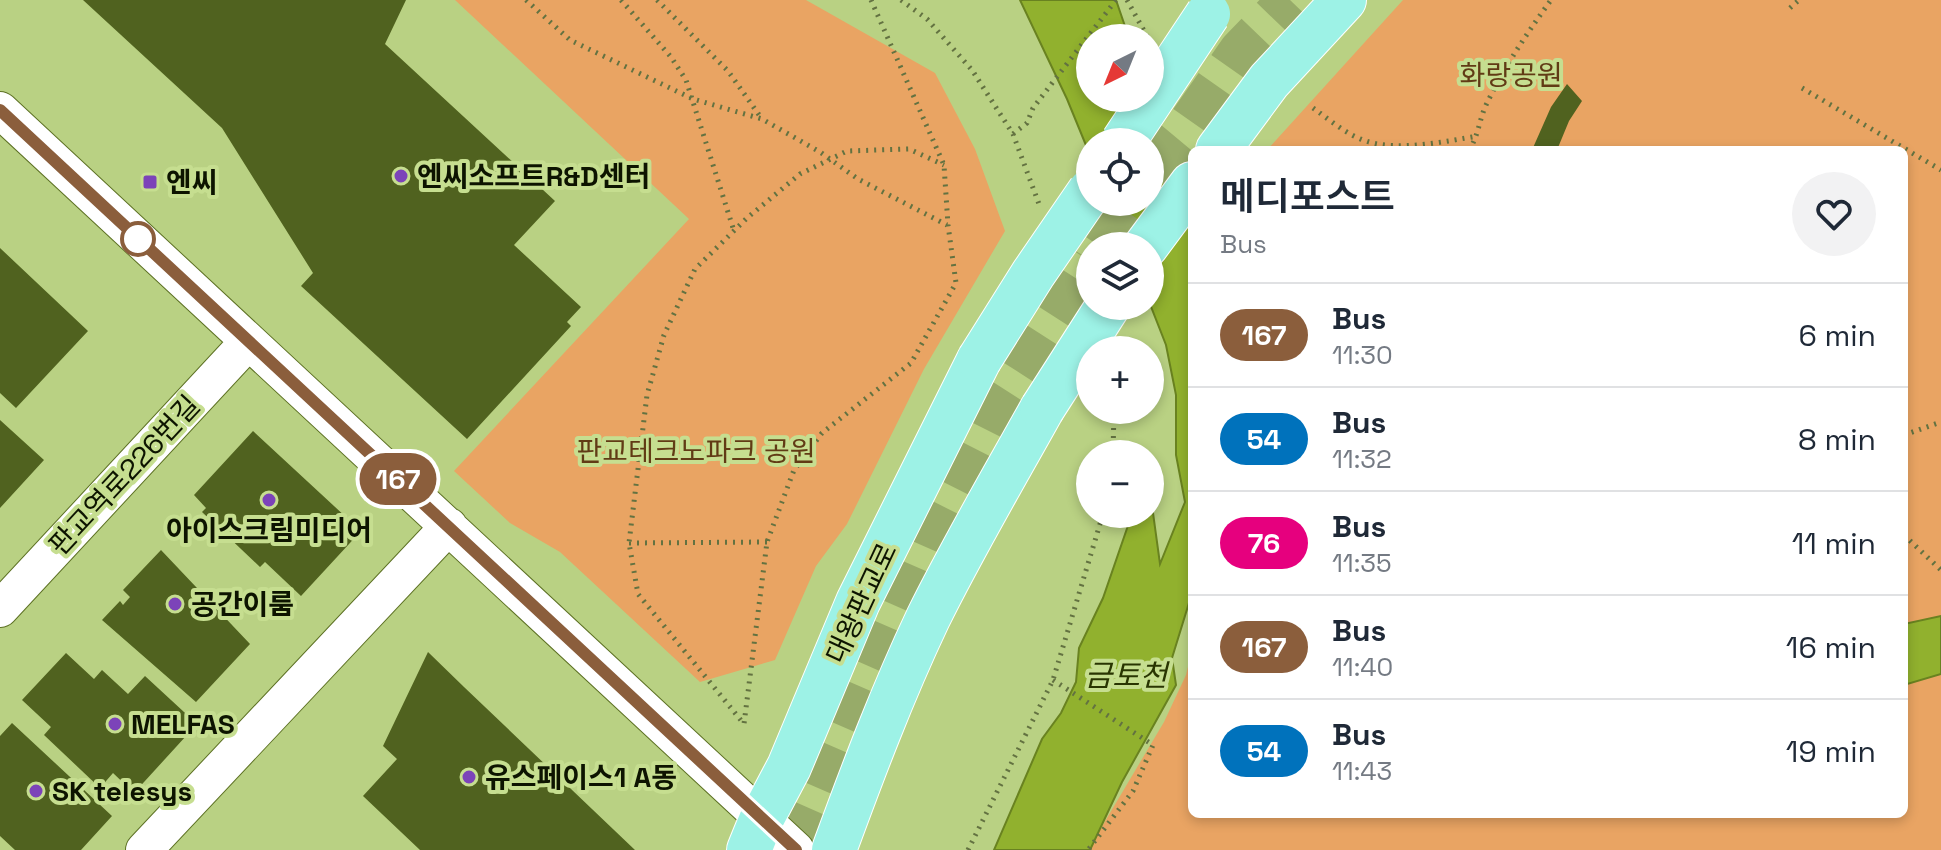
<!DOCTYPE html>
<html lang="en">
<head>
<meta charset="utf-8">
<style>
  :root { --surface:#fff; --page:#f2f2f3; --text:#1f2937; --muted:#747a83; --line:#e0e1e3 }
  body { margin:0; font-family:"Space Grotesk","Noto Sans KR",sans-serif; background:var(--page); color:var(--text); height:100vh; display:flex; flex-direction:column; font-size:30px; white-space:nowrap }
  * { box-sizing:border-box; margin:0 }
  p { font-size:26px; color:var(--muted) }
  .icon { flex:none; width:44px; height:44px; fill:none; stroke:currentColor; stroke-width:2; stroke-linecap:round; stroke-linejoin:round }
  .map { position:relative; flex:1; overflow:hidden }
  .panel { position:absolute; left:1188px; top:146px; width:720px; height:672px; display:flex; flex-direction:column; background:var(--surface); border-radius:12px; box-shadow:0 4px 12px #0003 }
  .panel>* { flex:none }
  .badge { padding:0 16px; border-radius:26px; font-size:28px; line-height:52px }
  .needle { width:52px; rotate:223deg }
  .tools { position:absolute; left:1076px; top:24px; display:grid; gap:16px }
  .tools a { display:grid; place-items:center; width:88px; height:88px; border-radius:50%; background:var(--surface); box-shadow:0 4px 12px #0003; font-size:40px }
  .map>.badge { position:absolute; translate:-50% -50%; box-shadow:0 0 0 4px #fff }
  .round { display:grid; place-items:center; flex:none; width:84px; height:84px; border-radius:42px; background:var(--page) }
  .overview { display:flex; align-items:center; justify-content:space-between; height:136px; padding:0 32px }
  h1 { font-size:38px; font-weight:600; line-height:60px }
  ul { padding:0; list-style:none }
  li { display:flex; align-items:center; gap:24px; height:104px; padding:0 32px; border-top:2px solid var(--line) }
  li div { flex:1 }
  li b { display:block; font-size:30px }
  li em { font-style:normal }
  li .badge { min-width:88px; font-weight:700; text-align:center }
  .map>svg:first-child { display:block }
  .green { fill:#e9a463 }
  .water { fill:#91b12e; stroke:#698220; stroke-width:2 }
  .building { fill:#50621f }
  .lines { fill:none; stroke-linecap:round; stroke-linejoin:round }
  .major-tunnel { stroke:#97ab69; stroke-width:44; stroke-dasharray:44 22; stroke-linecap:butt }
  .minor-casing { stroke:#5d7124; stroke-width:38 }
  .major-casing { stroke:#fff; stroke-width:46 }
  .path { stroke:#637241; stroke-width:5; stroke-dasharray:2 6; stroke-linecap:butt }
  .minor { stroke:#fff; stroke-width:36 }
  .major { stroke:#9df2e6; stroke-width:44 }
  .major-bridge-casing { stroke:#fff; stroke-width:46; stroke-linecap:butt }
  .major-bridge { stroke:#9df2e6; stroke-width:44 }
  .line-casing { stroke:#fff; stroke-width:18 }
  .line { stroke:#8b5e3c; stroke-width:12 }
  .poi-dot { fill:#7c43b9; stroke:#c6de90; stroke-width:3 }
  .stop-dot { fill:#fff; stroke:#8b5e3c; stroke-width:4 }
  .labels { text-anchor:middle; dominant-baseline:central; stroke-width:8; stroke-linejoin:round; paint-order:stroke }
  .park-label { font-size:28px; fill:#613b15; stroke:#c6de90 }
  .poi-label { font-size:28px; font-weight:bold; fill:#0d1400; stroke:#c6de90; text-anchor:start }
  .street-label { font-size:28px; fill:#0d1400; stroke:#c6de90 }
  .water-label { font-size:30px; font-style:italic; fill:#293501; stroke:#c6de90 }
</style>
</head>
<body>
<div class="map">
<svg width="1941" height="850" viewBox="0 0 1941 850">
  <rect width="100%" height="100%" fill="#b9d183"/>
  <path class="green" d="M455,0H806L935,73L975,149L1005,231L924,369L847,524L816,566L775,660L700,682L560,552L510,523L454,471L689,219Z
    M1403,0H1941V850H1088L1164,722L1186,675L1192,650V814H1904V150H1267Z"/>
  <path class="water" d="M1020,0H1116L1129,38H1090V98H1148L1192,231V593L1172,658L1176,685L1122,782L1090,850H994L1042,739L1061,713L1076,682L1079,648L1103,598L1132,514H1150V491L1160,564L1185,502L1176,455V395L1166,345L1150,304V246H1127L1109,202H1150V142H1090V155L1067,99Z
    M1941,616V674L1904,685V624Z"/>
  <path class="building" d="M83,0H406L385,44L555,201L514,245L581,307L567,322L571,326L467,439L301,286L313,273L222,128Z
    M1567,84L1582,101L1569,121L1557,150H1532L1551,107Z
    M0,248L88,331L16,408L0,393Z
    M0,420L44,460L0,508Z
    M253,431L361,531L301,596L265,562L260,567L202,512L206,508L194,495Z
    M161,550L250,644L196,702L102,620L120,601L123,605L130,597L123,590Z
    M428,652L464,687L635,850H420L363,796L397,759L383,746Z
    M66,653L94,679L102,670L128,694L145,676L197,724L134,793L113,773L100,788L44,735L51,727L22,700Z
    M12,723L112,816L81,850H15L0,836V736Z"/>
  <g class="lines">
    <path class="major-tunnel" d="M1150,173L1184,132L1241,51L1290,0
      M1099,246L1129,202
      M795,850L934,532L1001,399L1090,260"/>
    <g class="minor-casing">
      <path id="minor" d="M0,110L796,850
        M0,609L248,342
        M144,850L449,526"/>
    </g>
    <g class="major-casing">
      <path id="major" d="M1218,150L1269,81L1344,0
        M1146,246L1192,184
        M749,850L762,818L789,767L858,602L979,360
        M834,850C863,771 892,694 928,618C963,547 1003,479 1042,409"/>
    </g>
    <path class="path" d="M526,0L570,40L693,99L762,119L820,152L858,179L947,225
      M621,0L671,57L686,80L734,231
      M657,0L728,71L762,119
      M871,0L944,165L948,225L956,283L911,363L822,433L794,470L767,542L744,724L638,594L629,543L647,395L664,335L695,269L747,218L800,174L847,151L909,149L944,165
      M901,0L927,19L972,70L1013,134L1039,204
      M1127,0L1148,38
      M1790,8L1799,0
      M1802,88L1941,170
      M1313,108C1330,120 1347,135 1366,141C1397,152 1447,141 1478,136
      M1013,134L1027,123L1033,108L1116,0
      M1469,150C1479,135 1479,119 1487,103C1505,66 1527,33 1551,0
      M1904,435L1941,422
      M1113,454L1114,410
      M1904,535L1941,570
      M629,543L767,542
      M1053,680L1153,745L1133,791L1088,850
      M968,850L1053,680L1103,514"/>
    <use href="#minor" class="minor"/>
    <use href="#major" class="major"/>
    <g class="major-bridge-casing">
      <path id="major-bridge" d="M1123,142L1208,14
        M979,360L1033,274L1090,191
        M1042,409L1108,306"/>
    </g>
    <use href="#major-bridge" class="major-bridge"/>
  </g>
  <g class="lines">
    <g class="line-casing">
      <path id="line" d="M0,110L796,850"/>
    </g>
    <use href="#line" class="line"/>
  </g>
  <g class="poi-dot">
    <circle cx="401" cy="176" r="8"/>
    <rect x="142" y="174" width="16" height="16" rx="4"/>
    <circle cx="269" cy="500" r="8"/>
    <circle cx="175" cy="604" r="8"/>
    <circle cx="115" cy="724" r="8"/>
    <circle cx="469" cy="777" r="8"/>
    <circle cx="36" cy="791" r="8"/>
  </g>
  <circle class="stop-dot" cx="138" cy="239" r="16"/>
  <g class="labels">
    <g class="park-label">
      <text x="1511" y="75">화랑공원</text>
      <text x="696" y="451">판교테크노파크 공원</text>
    </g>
    <g class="poi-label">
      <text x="417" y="176">엔씨소프트R&amp;D센터</text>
      <text x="166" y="182">엔씨</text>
      <text x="269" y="530" text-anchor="middle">아이스크림미디어</text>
      <text x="191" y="604">공간이룸</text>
      <text x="131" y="724">MELFAS</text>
      <text x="485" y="777">유스페이스1 A동</text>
      <text x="52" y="791">SK telesys</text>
    </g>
    <g class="street-label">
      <text transform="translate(124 475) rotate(-47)">판교역로226번길</text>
      <text transform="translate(861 603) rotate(-65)">대왕판교로</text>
    </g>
    <g class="water-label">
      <text x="1126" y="675">금토천</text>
    </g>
  </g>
</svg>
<div class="tools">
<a><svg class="needle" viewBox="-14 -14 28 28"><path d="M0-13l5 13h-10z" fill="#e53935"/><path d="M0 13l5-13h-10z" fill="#747a83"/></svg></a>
<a><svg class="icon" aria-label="locate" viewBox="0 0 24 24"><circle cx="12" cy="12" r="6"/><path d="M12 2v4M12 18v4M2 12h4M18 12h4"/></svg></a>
<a><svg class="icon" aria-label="layers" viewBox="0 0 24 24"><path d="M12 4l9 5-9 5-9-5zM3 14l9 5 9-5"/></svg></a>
<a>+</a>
<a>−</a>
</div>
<b class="badge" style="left:398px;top:479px;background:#8b5e3c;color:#fff">167</b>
<section class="panel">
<div class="overview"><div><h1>메디포스트</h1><p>Bus</p></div><a class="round"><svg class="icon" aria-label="heart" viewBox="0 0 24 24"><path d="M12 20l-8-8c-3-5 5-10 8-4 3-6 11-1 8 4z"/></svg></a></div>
<ul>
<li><span class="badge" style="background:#8b5e3c;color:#fff">167</span><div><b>Bus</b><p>11:30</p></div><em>6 min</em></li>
<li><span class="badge" style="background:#0072bc;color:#fff">54</span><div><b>Bus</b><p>11:32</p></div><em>8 min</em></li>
<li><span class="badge" style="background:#e6007e;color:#fff">76</span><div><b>Bus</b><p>11:35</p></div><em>11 min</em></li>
<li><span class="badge" style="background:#8b5e3c;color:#fff">167</span><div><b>Bus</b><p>11:40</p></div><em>16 min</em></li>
<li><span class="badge" style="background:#0072bc;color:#fff">54</span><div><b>Bus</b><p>11:43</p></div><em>19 min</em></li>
</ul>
</section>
</div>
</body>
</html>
